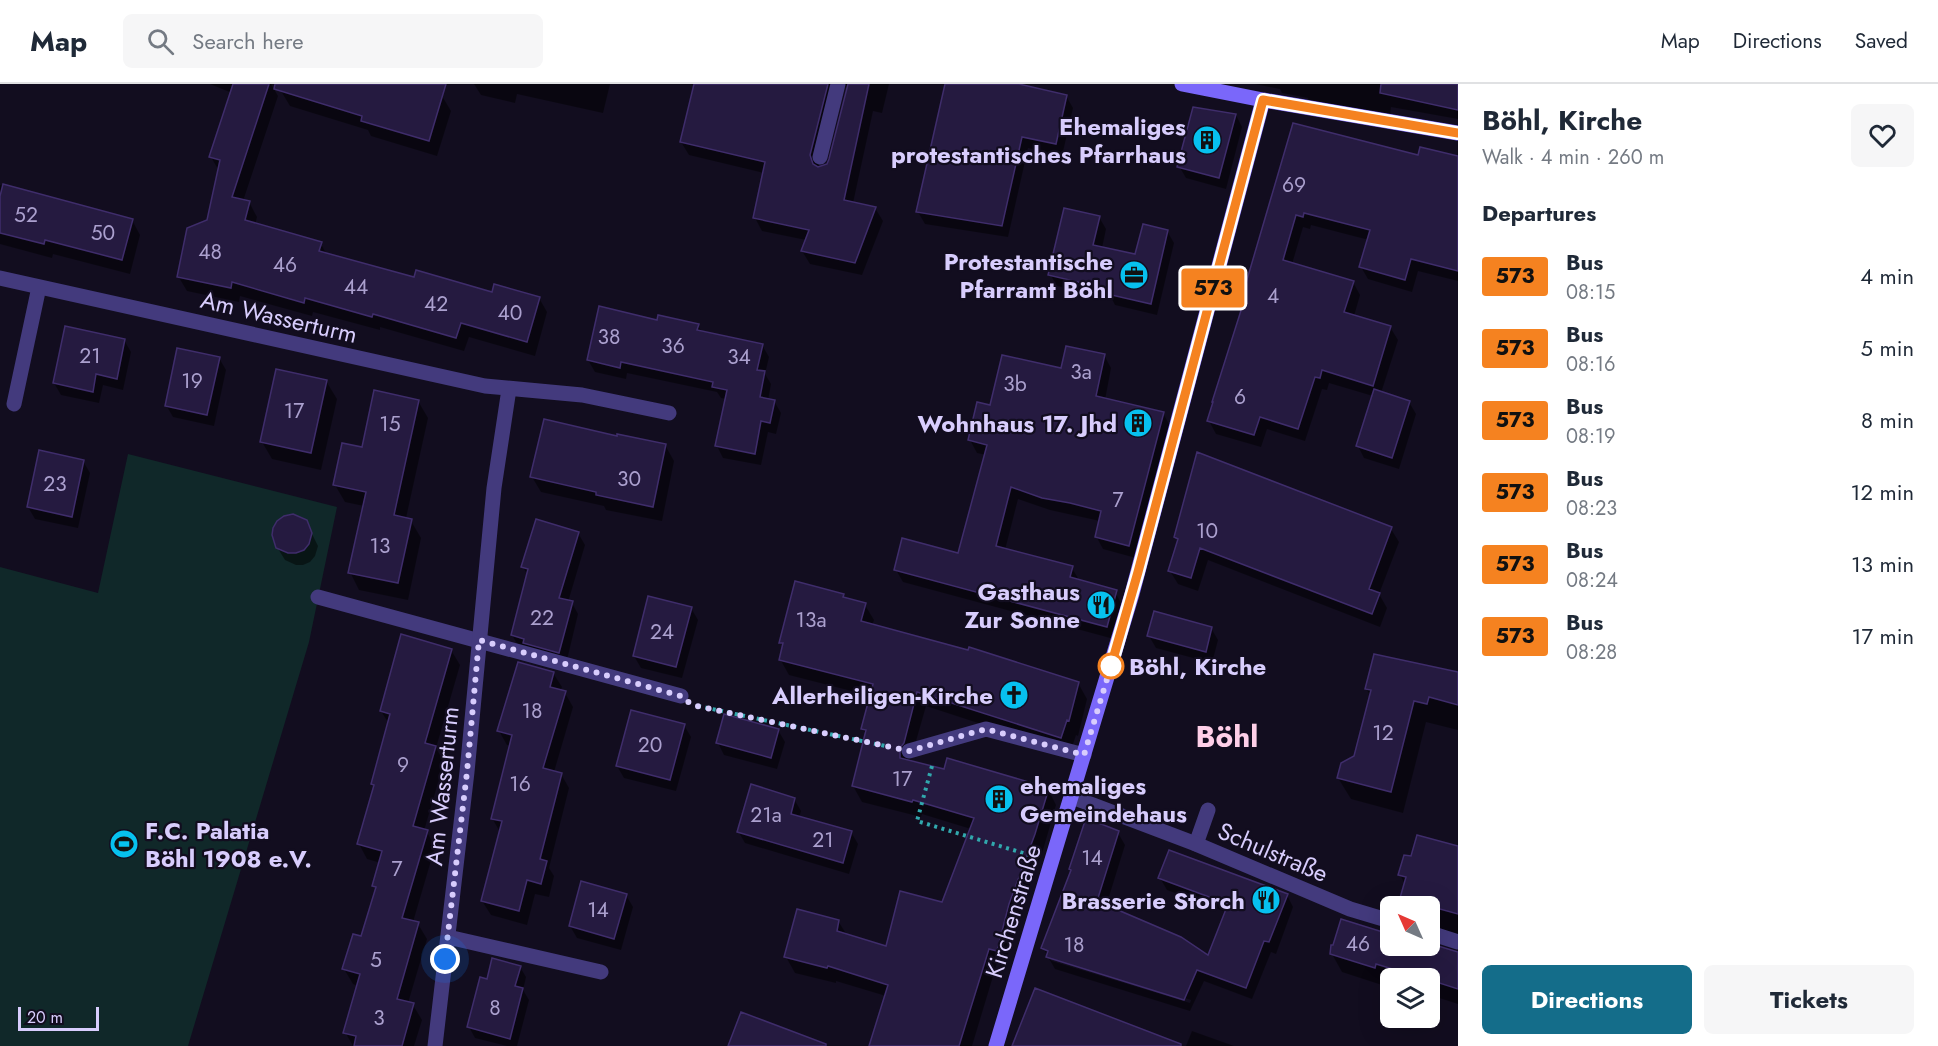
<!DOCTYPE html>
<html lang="en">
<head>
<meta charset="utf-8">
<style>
  :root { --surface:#fff; --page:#f6f6f7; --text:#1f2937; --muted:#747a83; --line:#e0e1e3; --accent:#146d8a }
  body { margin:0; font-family:Jost,sans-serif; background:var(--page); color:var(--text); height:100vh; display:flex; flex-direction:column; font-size:22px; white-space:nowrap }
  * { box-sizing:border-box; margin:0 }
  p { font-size:20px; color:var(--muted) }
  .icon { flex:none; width:33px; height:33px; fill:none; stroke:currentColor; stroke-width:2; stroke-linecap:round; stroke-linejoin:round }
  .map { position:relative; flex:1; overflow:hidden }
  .sheet { display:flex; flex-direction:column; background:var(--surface); width:480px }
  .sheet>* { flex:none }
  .badge { padding:0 12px; border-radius:4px; font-size:21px; line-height:39px }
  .needle { width:39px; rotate:315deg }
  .fabs { position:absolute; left:1380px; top:812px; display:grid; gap:12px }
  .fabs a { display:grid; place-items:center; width:60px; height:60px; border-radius:9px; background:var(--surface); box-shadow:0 6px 24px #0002; font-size:30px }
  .scale { position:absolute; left:18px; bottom:15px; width:81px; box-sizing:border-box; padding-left:6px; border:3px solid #d8cdfd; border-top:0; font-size:16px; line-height:21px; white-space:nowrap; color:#d8cdfd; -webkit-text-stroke:4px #120d1f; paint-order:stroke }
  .you { position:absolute; width:30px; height:30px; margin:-15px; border:4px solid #fff; border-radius:50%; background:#1a73e8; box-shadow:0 0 0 9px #1a73e833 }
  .map>.badge { position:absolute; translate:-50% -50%; box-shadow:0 0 0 3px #fff }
  h2 { padding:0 24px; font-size:22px; line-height:54px }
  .round { display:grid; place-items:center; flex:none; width:63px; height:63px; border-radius:9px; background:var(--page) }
  .overview { display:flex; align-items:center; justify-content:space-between; height:102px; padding:0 24px }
  h1 { font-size:28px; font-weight:700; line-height:45px }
  .cta { display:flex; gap:12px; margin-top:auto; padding:12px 24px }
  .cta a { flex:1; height:69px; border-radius:9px; background:var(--accent); color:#fff; font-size:24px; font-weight:700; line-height:69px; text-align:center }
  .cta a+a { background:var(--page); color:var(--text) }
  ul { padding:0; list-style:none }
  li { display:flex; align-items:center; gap:18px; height:72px; padding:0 24px }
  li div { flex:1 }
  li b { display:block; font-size:22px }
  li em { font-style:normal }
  li .badge { min-width:66px; font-weight:700; text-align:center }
  header { display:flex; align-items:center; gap:36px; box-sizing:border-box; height:84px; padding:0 30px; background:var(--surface); border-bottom:2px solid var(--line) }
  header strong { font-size:28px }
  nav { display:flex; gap:33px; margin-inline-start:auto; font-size:21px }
  .search { width:420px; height:54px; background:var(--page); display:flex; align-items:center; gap:15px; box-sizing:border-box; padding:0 21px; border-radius:9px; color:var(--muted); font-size:22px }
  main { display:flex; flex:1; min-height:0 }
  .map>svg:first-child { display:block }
  .green { fill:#102829 }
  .shadow { fill:#0007; fill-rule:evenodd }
  .building { fill:#251a40; stroke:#3f2d6b; stroke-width:1.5 }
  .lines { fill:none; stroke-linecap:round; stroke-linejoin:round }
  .path { stroke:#31a8ad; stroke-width:4; stroke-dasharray:3 4.5; stroke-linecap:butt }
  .lane { stroke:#433a7d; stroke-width:15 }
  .street { stroke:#433a7d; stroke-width:15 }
  .secondary { stroke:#7a67fa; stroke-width:15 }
  .line-casing { stroke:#fff; stroke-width:14 }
  .line { stroke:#f58220; stroke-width:9 }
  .walk { stroke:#d8cdfd; stroke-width:6; stroke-dasharray:0 10.8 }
  .stop-dot { fill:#fff; stroke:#f58220; stroke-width:3 }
  .labels { text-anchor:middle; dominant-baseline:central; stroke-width:4.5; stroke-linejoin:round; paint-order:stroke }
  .number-label { font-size:21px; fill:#aba0ce }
  .poi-label { font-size:24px; font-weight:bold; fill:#d8cdfd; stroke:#120d1f; text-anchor:end }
  .street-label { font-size:24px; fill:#d8cdfd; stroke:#120d1f }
  .stop-label { font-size:24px; font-weight:bold; fill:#d8cdfd; stroke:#120d1f; text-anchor:start }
  .district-label { font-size:30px; font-weight:bold; fill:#fecfe8; stroke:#120d1f }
</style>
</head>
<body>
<header>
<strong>Map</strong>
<div class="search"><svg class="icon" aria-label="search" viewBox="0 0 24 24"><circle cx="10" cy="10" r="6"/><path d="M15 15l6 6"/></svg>Search here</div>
<nav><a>Map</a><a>Directions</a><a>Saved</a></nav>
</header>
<main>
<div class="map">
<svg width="1458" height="962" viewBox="0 0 1458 962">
  <rect width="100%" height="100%" fill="#120d1f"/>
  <path class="green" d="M128,370L337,423L309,558L188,962H0V483L98,509Z"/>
  <path class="shadow" d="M210,0H271L278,12L243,117L249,118L257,133L255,141L321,160L327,171L416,195L493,209L539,214L547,228L535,272L469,253L464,267L380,243V246L313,228L312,232L240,212L239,218L187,207L178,192L208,138L219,87L211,73L232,9Z
    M283,0H402L442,12L451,27L437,72L371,52L368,46L290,22L281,7Z
    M474,0H610L603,29L517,10L515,19L481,11Z
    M696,0H889L882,29L873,27L853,119L875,124L883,137L862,191L810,180L802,167L806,156L762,147L755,134L764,89L689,71L681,58ZM849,3L831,76L824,84H818L835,11L842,4Z
    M947,0H1011L1066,12L1073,24L1062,72L1028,64L1008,153L925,140L918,128Z
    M1255,0H1458V35L1391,23L1390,31L1311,20L1308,14L1282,9L1280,5Z
    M1236,31L1242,43L1226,105L1186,94L1179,82Z
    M1294,41L1419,72L1458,73V197L1418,187L1412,208L1368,195L1361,183L1369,156L1311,141L1310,145L1303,143L1292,180L1353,198L1360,211L1354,232L1390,243L1398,256L1381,309L1409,318L1416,330L1399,385L1364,374L1358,362L1373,312L1329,299L1327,306L1322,305L1305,357L1267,345L1261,363L1216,350L1209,337L1244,219L1242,216Z
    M0,101L55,114L132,136L140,151L130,190L53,170L52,174L0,160Z
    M1099,133L1106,145L1102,164L1136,172L1167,147L1174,159L1157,231L1115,221L1112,215L1057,202L1050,190Z
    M658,238L698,241L702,249L762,261L769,273L765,290L771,300L768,316L774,317L781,329L776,350L768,348L761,381L723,374L717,362L726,315L721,314L717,308L627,289L626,295L595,288L588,276Z
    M124,256L131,268L123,306L103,301L99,319L61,311L54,299Z
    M1104,271L1111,284L1105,316L1163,329L1170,342L1136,474L1103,465L1096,452L1100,437L1050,426L1018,415L1005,466L1072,484L1079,496L1114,506L1121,519V528L1114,555L903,498L896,486L959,471L986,371L977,369L970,356L991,323L1062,286Z
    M219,274L226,286L214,342L173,333L166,321Z
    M326,297L337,315L321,386L272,375L262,358Z
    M418,317L428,334L406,434L411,437L421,454L408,516L359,506L350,488L364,422L345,418L335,401L363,365Z
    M618,353L665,361L674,377L662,437L606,426L604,422L541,408L532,393Z
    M83,377L90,389L78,444L35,435L28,423Z
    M306,438L318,462L315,472L310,478L303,481H296L285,476L277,463Z
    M1391,445L1399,458L1379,510L1387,524L1380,543L1208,476L1198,507L1178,500L1170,487L1179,458L1176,453Z
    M578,449L585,461L568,518L572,519L578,530L566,580L519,563L512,551L528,492L523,483Z
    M843,511L846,516L865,521L874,536L872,542L1078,599L1087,615L1078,652L1076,651L1070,669L926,622L910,678L945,687L1048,705L1056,721L1043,766L1017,836L1005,881L997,879L972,962H871L886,912L836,897V899L795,889L786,873L838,837L847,851L887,864L943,819L971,745L922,730L921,733L862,718L853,702L866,651L862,644L871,612L789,591L780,575L783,563L781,558Z
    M691,524L698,536L682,594L641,584L634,572Z
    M1211,544L1218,556L1212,579L1156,564L1149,552Z
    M451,566L460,581L436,664L444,678L424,747L427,748L435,763L413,838L418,840L427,855L408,919L413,921L422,936L414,962H353L345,948L358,902L353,900L344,885L362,854L376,806L374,802L381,779L367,775L359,760L375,705L372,700L389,640L381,627Z
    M553,589L562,603L560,607L565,609L573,623L554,688L561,690L569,704L549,784L554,792L549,813L535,810L527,841L491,831L482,817L500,748L492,734L511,662L507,661L499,647Z
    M1458,589V646L1426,638L1403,729L1351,715L1338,694L1356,673L1371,612L1366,605Z
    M684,641L691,653L676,707L624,694L617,682Z
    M778,646L785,658L777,685L724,671L718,659Z
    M794,715L801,727L799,734L851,748L858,760L849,790L745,759L738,747Z
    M1118,749L1125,761L1107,819L1112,821L1115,827L1209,873L1226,828L1167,806L1160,794L1287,811L1293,823L1276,870L1271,868L1252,915L1204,897L1190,927L1055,885L1043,864ZM1047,872L1191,916L1190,919L1052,877Z
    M1458,764V862L1438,857L1433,861L1458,869V920L1430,911V894H1390V899L1386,898L1385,902L1342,888L1332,870L1342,837L1390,853V861H1430V822H1399L1405,800L1400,791L1412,774Z
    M626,811L633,823L621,866L577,854L570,842Z
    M520,883L526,893L523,906L529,916L517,962H507L475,954L469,943L488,897Z
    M1192,947L1234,962H1186Z"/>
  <path class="building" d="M233,0H269L232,113L250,117L245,136L322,158L319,167L414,193L416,186L492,208L494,200L540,213L527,258L461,239L456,254L373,230L372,233L305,214L304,219L232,198L231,204L177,193L187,144L207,136L220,76L209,73Z
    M275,0H446L429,57L361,37L362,32L274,5Z
    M694,0H828L810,71L813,80L818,83L827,80L829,75L848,0H869L844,116L876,123L855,179L801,167L809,146L753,134L765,78L680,58Z
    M945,0H1019L1067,11L1056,60L1022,53L1002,142L916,128Z
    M1381,0H1458V26L1380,9Z
    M1193,23L1236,30L1219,94L1177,83Z
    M1293,39L1418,71L1420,63L1458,72V187L1411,175L1405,196L1359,183L1370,146L1304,129L1303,133L1296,131L1283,176L1354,197L1344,228L1391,242L1373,302L1322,286L1320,294L1315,293L1298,345L1260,333L1254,351L1207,337L1213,318H1212L1244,217L1241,216Z
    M3,100L133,135L122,176L45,156L44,160L0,149V112Z
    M1064,124L1100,132L1093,161L1135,170L1143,140L1168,146L1151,220L1107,210L1108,205L1048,191Z
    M599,222L657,236L658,231L699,240L697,246L763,260L757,286L765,287L760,313L775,316L770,339L761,337L755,370L715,362L727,306L712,303L713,298L621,278L620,284L587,276Z
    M65,242L125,255L117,295L96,290L93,308L53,299Z
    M1066,262L1105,270L1096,312L1164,328L1129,462L1095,453L1101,427L1070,419L1042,414L1011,403L996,462L1073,482L1070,493L1117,506L1107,543L894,486L902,454L958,469L987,361L968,356L977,318L990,321L1002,271L1061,284Z
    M177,264L220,273L207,331L165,322Z
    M276,285L327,296L311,369L260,358Z
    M1374,305L1410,317L1392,374L1356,362Z
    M374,306L419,316L394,431L412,435L398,499L348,489L366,408L333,401L342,359L362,363Z
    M544,335L617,352V350L666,360L653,423L596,411V408L530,393Z
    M39,366L84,376L72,433L27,423Z
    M1197,368L1392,443L1369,505L1380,509L1372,530L1200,464L1191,494L1168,487L1178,455L1174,453Z
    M293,430L307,436L312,449L309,460L304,466L296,469H288L276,464L272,451L273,444L277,437L284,432Z
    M536,435L579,448L559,514L573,517L559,569L523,559L524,555L511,551L528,485L521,483Z
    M795,497L844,510L843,513L866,519L861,537L968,566L969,563L1079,598L1069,637L1067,636L1061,654L917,608L904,659L900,664V674L944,685L947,674L1049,704L1035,750L1009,820L997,867L989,865L959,962H869L888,901L828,882L827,884L784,873L797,825L839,836L837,847L886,862L900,807L942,818L974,734L913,716L912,718L852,702L866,646L861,645L873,600L779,576L783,559H779Z
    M648,512L692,523L676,583L633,572Z
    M1154,527L1212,543L1206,568L1147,552Z
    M401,550L452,565L425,659L436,662L413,742L428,746L402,834L419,838L397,915L414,919L402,962H354L356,952L343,949L360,890L342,885L353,850L361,852L376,803L372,802L382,767L357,760L374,701L371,700L390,630L380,627Z
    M1374,570L1458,588V621L1429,613L1427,620L1414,617L1391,708L1337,694L1341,679L1354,672L1371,606L1365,605Z
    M518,578L554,588L550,603L566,607L543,684L562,689L540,775L547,777L541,800L527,796L519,827L481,817L502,737L491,735L512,651L497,647Z
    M631,626L685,640L670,696L616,682Z
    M724,630L779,645L771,674L716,659Z
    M751,700L795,714L791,730L852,747L843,779L737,748Z
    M1086,734L1119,747L1098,814L1113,819L1111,823L1181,853L1208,871L1228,820L1158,794L1169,766L1288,810L1269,858L1264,857L1246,904L1197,886L1184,916L1046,873L1048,867L1041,864L1071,786L1069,785Z
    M1417,751L1458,762V830L1400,814L1406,793L1398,791L1404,771L1411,772Z
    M581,797L627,810L614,855L569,842Z
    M1341,835L1386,849L1382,861H1435L1458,868V905L1430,896V894H1422L1376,880L1375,884L1330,870L1331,861H1333Z
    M492,874L521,882L515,902L523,904L510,955L467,943L480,893L487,895Z
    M1035,904L1181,960V962H1012Z
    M741,928L826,960V962H728Z"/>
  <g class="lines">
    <path class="path" d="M698,622L890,663
      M932,682L917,737L1033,772"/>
    <path class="lane" d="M820,73L838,0
      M318,513L681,612
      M909,667L986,645L1084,671
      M1196,760L1208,726"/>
    <path class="street" d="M0,194L485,302L582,311L669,329
      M14,320L39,203
      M1072,713L1196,760L1350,825L1390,837
      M1430,849L1458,858
      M448,853L601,888
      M435,962L467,688L494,404L509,305"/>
    <path class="secondary" d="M1182,0L1263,16L1458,49
      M996,962L1132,510L1263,16"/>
  </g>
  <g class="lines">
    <g class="line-casing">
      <path id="line" d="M1111,582L1138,488L1263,16L1458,49"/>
    </g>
    <use href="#line" class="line"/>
    <path class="walk" d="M445,875L467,688L479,556L681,612L692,621L909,667L986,645L1084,671L1111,582"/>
  </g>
  <defs>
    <g id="building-disc" transform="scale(1.5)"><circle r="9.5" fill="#07c1ef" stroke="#120d1f"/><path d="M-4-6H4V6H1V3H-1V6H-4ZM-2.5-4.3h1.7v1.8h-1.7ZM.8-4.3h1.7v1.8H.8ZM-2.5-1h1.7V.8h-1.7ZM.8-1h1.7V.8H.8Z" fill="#111"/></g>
    <g id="office-disc" transform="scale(1.5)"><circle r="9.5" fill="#07c1ef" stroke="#120d1f"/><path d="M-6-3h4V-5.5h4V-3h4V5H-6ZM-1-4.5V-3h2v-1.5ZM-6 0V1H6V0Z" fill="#111"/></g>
    <g id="restaurant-disc" transform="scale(1.5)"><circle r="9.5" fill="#07c1ef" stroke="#120d1f"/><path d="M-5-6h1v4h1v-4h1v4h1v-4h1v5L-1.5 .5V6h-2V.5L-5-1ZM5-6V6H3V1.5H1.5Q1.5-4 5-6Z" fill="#111"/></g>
    <g id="church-disc" transform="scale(1.5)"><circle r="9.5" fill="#07c1ef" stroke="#120d1f"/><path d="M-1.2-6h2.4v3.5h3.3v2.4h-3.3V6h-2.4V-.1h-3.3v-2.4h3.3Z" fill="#111"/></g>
    <g id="stadium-disc" transform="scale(1.5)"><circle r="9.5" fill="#07c1ef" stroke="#120d1f"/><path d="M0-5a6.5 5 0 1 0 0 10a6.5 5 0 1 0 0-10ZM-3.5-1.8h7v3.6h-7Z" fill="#111"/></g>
  </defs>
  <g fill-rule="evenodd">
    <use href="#building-disc" x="1207" y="56"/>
    <use href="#office-disc" x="1134" y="191"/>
    <use href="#building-disc" x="1138" y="339"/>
    <use href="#restaurant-disc" x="1101" y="521"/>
    <use href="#church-disc" x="1014" y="611"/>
    <use href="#building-disc" x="999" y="715"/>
    <use href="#stadium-disc" x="124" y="760"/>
    <use href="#restaurant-disc" x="1266" y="816"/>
  </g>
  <circle class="stop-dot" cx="1111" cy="582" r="12"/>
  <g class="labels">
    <g class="number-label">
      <text x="1294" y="101">69</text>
      <text x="26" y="131">52</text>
      <text x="103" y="149">50</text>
      <text x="210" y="168">48</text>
      <text x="285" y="181">46</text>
      <text x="356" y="203">44</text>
      <text x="1273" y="212">4</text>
      <text x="436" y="220">42</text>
      <text x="510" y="229">40</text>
      <text x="609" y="253">38</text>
      <text x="673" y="262">36</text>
      <text x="90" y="272">21</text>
      <text x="739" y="273">34</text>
      <text x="1081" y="288">3a</text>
      <text x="192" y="297">19</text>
      <text x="1015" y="300">3b</text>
      <text x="1240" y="313">6</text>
      <text x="294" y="327">17</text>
      <text x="390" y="340">15</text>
      <text x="629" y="395">30</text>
      <text x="55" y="400">23</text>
      <text x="1118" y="416">7</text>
      <text x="1207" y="447">10</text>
      <text x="380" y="462">13</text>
      <text x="542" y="534">22</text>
      <text x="811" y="536">13a</text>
      <text x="662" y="548">24</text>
      <text x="532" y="627">18</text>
      <text x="1383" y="649">12</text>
      <text x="650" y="661">20</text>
      <text x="403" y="681">9</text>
      <text x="902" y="695">17</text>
      <text x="520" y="700">16</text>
      <text x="766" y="731">21a</text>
      <text x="823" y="756">21</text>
      <text x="1092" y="774">14</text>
      <text x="397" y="785">7</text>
      <text x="598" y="826">14</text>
      <text x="1358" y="860">46</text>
      <text x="1074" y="861">18</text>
      <text x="376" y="876">5</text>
      <text x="495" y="924">8</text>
      <text x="379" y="934">3</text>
    </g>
    <g class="poi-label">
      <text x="1186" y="42">Ehemaliges<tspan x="1186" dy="28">protestantisches Pfarrhaus</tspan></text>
      <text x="1113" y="177">Protestantische<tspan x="1113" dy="28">Pfarramt Böhl</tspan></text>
      <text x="1117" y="339">Wohnhaus 17. Jhd</text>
      <text x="1080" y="507">Gasthaus<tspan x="1080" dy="28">Zur Sonne</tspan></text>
      <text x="993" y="611">Allerheiligen-Kirche</text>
      <text x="1020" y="701" text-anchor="start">ehemaliges<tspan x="1020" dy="28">Gemeindehaus</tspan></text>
      <text x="145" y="746" text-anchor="start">F.C. Palatia<tspan x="145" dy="28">Böhl 1908 e.V.</tspan></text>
      <text x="1245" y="816">Brasserie Storch</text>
    </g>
    <g class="street-label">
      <text transform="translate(279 233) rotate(13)">Am Wasserturm</text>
      <text transform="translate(442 702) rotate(-84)">Am Wasserturm</text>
      <text transform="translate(1273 768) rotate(23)">Schulstraße</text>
      <text transform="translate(1013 827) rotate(-73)">Kirchenstraße</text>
    </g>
    <g class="stop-label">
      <text x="1129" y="582">Böhl, Kirche</text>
    </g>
    <g class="district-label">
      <text x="1227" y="652">Böhl</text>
    </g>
  </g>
</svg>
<div class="fabs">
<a><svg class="needle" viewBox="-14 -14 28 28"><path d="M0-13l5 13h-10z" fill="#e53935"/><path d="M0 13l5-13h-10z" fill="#747a83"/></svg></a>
<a><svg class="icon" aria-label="layers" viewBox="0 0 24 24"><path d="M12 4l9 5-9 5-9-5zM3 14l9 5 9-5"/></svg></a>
</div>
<div class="scale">20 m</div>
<div class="you" style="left:445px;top:875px"></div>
<b class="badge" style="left:1213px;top:204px;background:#f58220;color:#111">573</b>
</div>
<section class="sheet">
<div class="overview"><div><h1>Böhl, Kirche</h1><p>Walk · 4 min · 260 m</p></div><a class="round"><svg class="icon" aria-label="heart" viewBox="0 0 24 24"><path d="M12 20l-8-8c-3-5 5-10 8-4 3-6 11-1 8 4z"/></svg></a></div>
<h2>Departures</h2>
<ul>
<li><span class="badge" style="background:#f58220;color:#111">573</span><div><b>Bus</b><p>08:15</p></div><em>4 min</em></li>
<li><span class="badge" style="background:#f58220;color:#111">573</span><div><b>Bus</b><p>08:16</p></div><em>5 min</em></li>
<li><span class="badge" style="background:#f58220;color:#111">573</span><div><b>Bus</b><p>08:19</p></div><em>8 min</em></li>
<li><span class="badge" style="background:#f58220;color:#111">573</span><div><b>Bus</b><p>08:23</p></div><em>12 min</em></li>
<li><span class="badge" style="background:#f58220;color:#111">573</span><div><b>Bus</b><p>08:24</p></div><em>13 min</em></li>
<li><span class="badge" style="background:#f58220;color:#111">573</span><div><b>Bus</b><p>08:28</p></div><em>17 min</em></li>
</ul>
<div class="cta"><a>Directions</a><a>Tickets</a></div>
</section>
</main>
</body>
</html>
